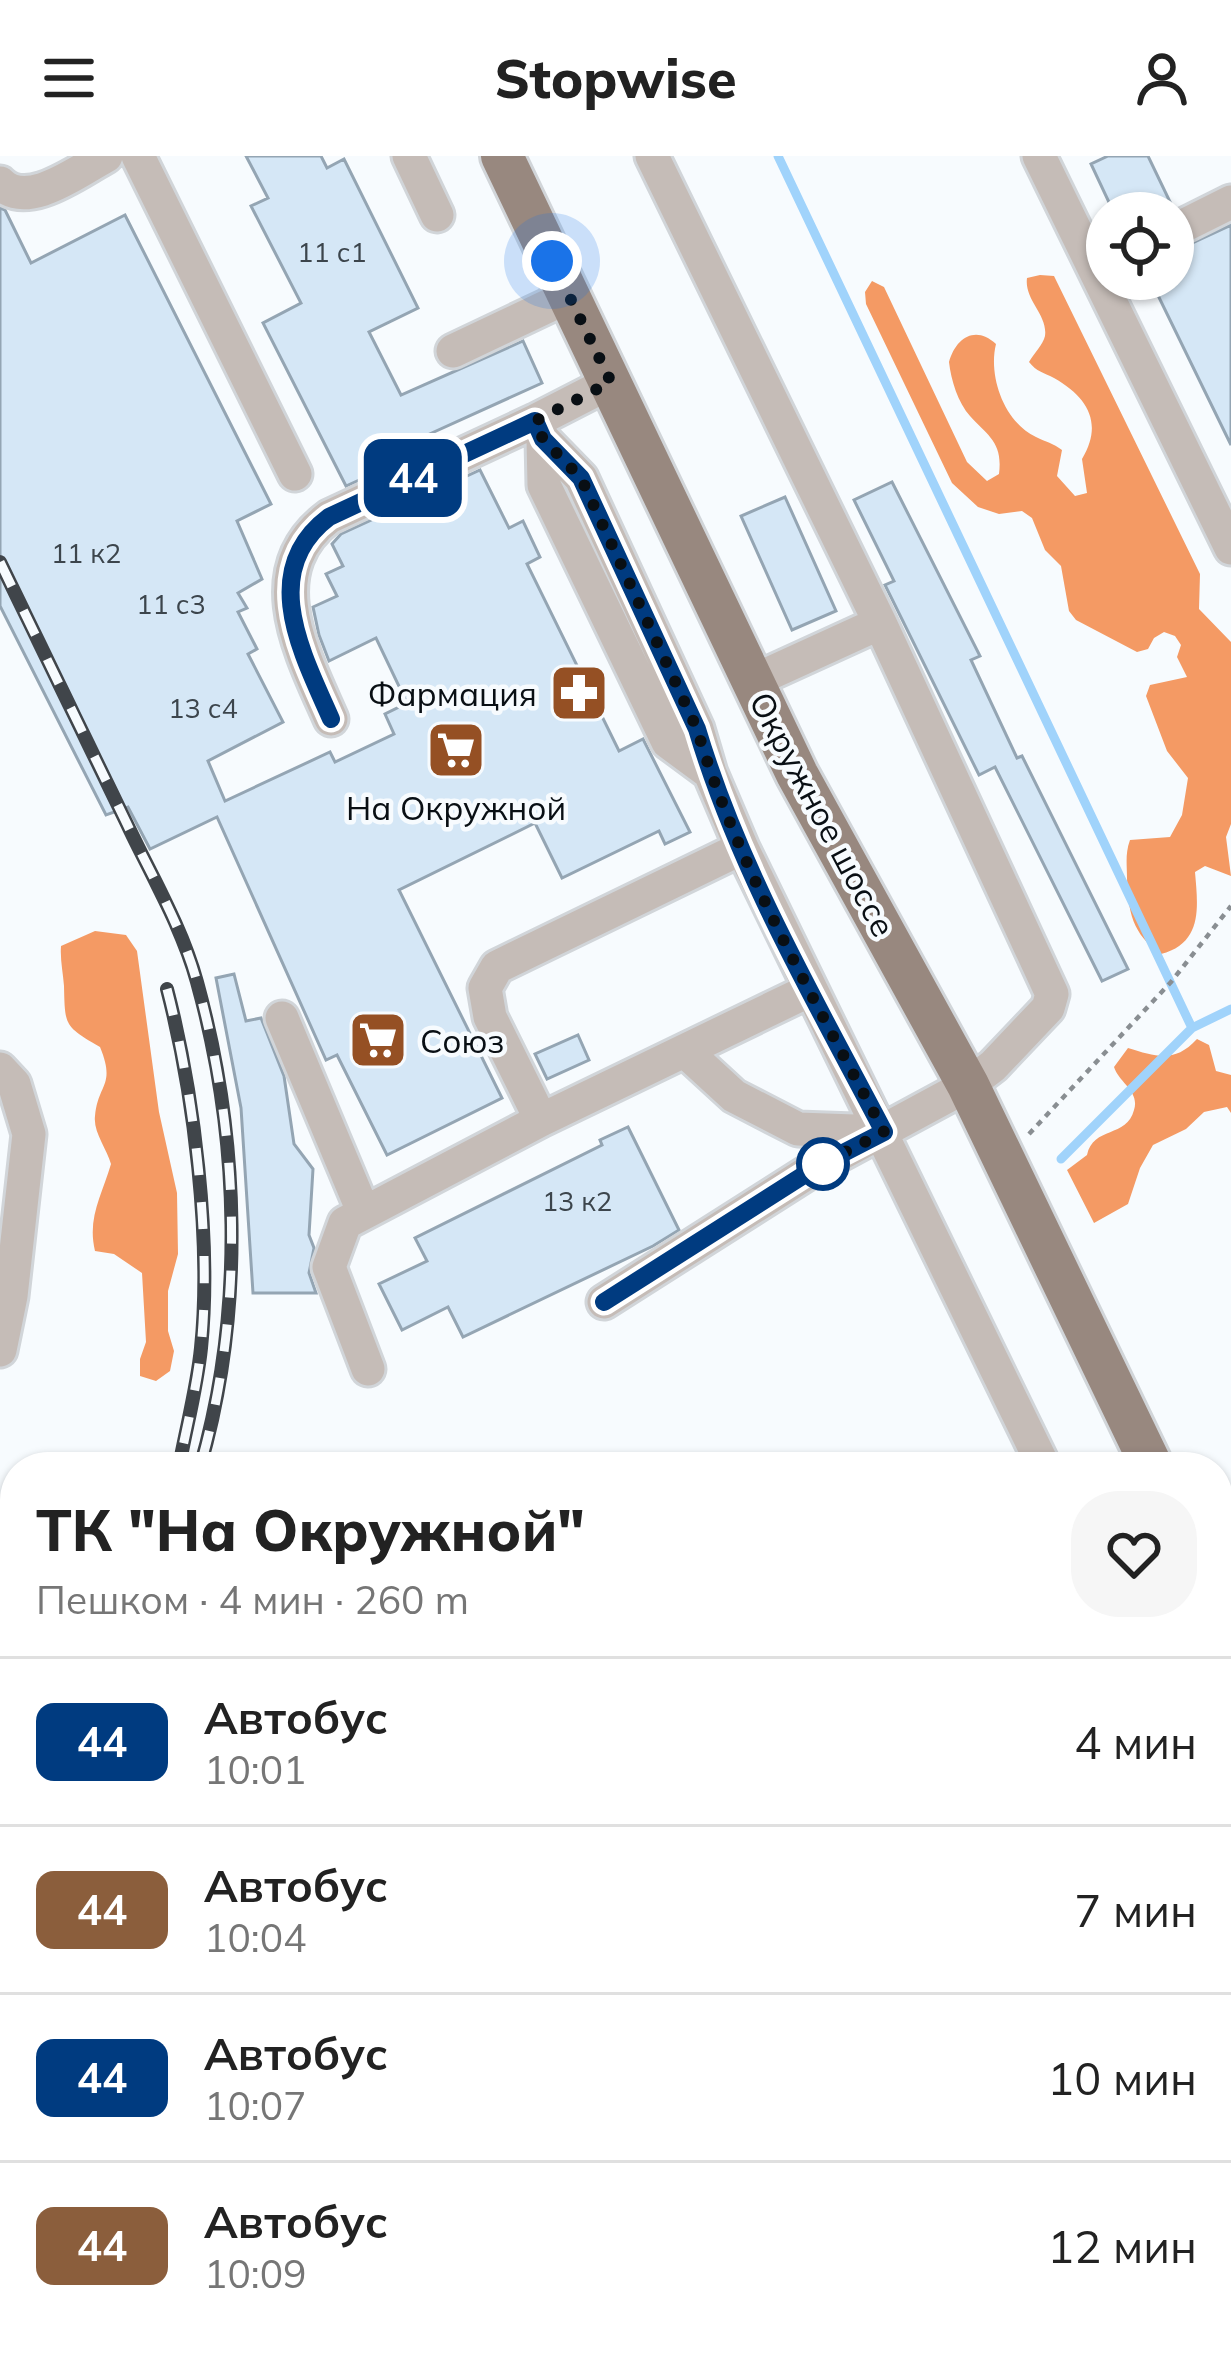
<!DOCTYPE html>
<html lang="ru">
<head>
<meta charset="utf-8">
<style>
  :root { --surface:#fff; --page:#f6f6f6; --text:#222; --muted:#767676; --line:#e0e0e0 }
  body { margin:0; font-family:Mulish,sans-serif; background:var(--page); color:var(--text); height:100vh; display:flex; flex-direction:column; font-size:45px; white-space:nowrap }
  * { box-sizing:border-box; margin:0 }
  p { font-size:39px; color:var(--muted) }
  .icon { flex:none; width:66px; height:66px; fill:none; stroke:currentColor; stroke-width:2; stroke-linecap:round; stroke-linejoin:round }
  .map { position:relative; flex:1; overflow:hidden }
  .panel { position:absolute; left:0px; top:1296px; width:1233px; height:903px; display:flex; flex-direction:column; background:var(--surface); border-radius:48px 48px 0 0; box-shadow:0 3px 9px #0004 }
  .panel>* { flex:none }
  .badge { padding:0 24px; border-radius:18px; font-size:42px; line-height:78px }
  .tools { position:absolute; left:1086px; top:36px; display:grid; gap:24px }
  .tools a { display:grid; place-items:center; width:108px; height:108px; border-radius:50%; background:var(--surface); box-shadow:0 3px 9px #0004; font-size:60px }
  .you { position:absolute; width:60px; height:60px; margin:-30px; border:9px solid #fff; border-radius:50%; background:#1a73e8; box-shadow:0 0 0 18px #1a73e833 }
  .map>.badge { position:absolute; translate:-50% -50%; box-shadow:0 0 0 6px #fff }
  .round { display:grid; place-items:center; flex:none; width:126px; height:126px; border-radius:48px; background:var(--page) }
  .headline { display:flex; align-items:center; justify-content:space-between; height:204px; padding:0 36px }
  h1 { font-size:57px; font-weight:800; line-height:90px }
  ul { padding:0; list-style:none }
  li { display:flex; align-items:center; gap:36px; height:168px; padding:0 36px; border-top:3px solid var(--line) }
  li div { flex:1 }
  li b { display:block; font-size:45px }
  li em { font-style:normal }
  li .badge { min-width:132px; font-weight:700; text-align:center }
  header { display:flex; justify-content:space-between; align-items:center; height:156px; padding:0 36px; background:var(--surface); font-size:54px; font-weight:800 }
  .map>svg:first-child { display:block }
  .green { fill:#f7c7ac }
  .forest { fill:#f49a64 }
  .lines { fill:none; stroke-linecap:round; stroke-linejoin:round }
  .stream { stroke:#a0d3fb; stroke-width:9 }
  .building { fill:#d5e7f6; stroke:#94a5b3; stroke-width:3 }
  .minor-casing { stroke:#d1d5d9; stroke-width:39 }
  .major-casing { stroke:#d1d5d9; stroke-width:48 }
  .path { stroke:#898e92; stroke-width:4.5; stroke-dasharray:6 6; stroke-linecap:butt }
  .minor { stroke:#c5bcb7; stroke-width:33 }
  .major { stroke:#98887f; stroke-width:42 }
  .rail-casing { stroke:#40454a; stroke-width:14 }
  .rail { stroke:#f7fbfe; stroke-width:9; stroke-dasharray:27; stroke-linecap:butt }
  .line-casing { stroke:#fff; stroke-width:27 }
  .line { stroke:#003b80; stroke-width:18 }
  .walk { stroke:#090f14; stroke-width:12; stroke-dasharray:0 21.6 }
  .stop-dot { fill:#fff; stroke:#003b80; stroke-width:6 }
  .labels { text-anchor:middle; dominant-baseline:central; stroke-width:9; stroke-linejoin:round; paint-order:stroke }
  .number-label { font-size:27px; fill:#3c454c }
  .poi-label { font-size:33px; fill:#090f14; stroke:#f7fbfe; text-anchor:end }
  .street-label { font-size:33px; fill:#090f14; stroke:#f7fbfe }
</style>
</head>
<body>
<header><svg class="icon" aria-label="menu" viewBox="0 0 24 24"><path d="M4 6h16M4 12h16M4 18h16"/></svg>Stopwise<svg class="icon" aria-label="person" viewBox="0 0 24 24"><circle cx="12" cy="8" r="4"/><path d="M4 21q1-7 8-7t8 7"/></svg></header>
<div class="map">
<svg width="1231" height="2198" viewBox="0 0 1231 2198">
  <rect width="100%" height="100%" fill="#f7fbfe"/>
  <path class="green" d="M746,2184H902L897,2188L901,2198H737Z"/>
  <path class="forest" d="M1040,119L1054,120L1200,418L1199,453L1231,486V668L1226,681L1231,720L1205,710L1195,716C1198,751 1203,787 1161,798C1132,778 1128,755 1127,722C1127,708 1125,698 1130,684L1170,681L1182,659L1188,622L1167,595L1146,540L1150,529L1187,521L1177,501L1181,489L1175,480L1164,476L1154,482L1148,493L1137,496L1076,464L1069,455L1061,410L1045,394L1032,362L1022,355L999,358L978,351L952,327L866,148L865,136L872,125L884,131L967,306L987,325L999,318C1003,286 988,280 970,260C958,247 951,224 949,206C956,181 976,169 996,188C988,220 1004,266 1036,281C1046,286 1053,287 1062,294L1057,320L1075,340L1087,337L1082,303C1103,268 1089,242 1054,222C1043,216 1037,216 1029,206C1034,197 1043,189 1045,180C1048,159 1024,144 1027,122Z
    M95,775L126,779L137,795L159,956L177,1037L178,1098L168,1135V1175L174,1195L170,1215L156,1225L140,1220V1203L146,1186L142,1117L114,1098L95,1095C87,1062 102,1039 111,1008C107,993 93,976 95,960C98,927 116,930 100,891C64,870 65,870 64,830C63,816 60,804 61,790Z
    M1197,883L1209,889L1216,915L1231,919V957L1227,951L1204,956L1186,973L1153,989L1140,1012L1128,1048L1094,1067L1067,1014L1087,999C1093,970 1127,982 1134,954C1140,935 1119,927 1114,911L1128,892C1157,901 1175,907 1197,883Z"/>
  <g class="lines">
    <path class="stream" d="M778,0L1192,872
      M1061,1003L1192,872L1231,853
      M1218,1845L1231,1856
      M0,2058L15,2051"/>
  </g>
  <path class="building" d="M246,0H321L327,12L344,3L418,152L369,176L401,239L523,185L542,227L423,281L375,308L379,315L346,330L263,167L301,147L251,50L268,42Z
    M1108,0H1148L1173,52L1162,57H1114L1091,8Z
    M0,52L5,54L31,107L125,59L271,348L237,365L262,423L238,437L247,452L238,456L257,493L248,498L283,566L208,605L225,645L330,596L335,606L394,578L385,558L407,547L376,482L329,505L319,479L313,451L337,440L326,418L343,410L332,388L341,378L480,314L509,372L523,365L540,401L527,408L619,595L643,583L690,676L665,688L659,675L562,722L535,667L399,734L502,942L387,999L337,899L326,904L217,661L150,693L128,651L106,659L0,450Z
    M1231,69V289L1150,123H1173V96Z
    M892,326L980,500L971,504L1017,602L1022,600L1128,813L1102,825L995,611L979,619L885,429L894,425L854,344Z
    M785,341L836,455L792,474L741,360Z
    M234,818L246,865L261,862L284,920L294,988L313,1013L309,1079L314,1092L309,1117L316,1137H253L241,952L216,822Z
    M578,879L589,904L547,923L535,898Z
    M628,971L679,1074L653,1090L463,1181L448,1151L402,1174L379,1128L427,1105L415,1082L602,989L600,984Z"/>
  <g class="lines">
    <g class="minor-casing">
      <path id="minor" d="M138,0L295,318
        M409,0L437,59
        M1039,0L1231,392
        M0,27C27,55 78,15 106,0
        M1173,75L1231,46
        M453,195L569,140
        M611,226L535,265L543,283L544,329L668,586L710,617L742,692
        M543,283L581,322L697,573L710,617
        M753,525L880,467
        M331,563C303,499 257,415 329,361L535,265
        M282,862L363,1055
        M685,895L734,940L798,973L882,976
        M0,913L14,928L29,978L11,1140L0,1194
        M541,964L490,861L485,832L497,811L742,692L1044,1311
        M604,1146L818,1010L968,929L993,910L1048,852L1052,838L880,467L652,0
        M368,1213L329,1111L345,1067L541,964L810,834
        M1218,1977L1231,2008
        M1218,2039L1229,2031L1231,2020
        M231,2184L235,2198
        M682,2198L707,2184"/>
    </g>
    <g class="major-casing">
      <path id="major" d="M502,0L797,618L968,929L1152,1311
        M1218,1468L1231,1525
        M1218,1644L1231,1631
        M1218,1735L1231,1749"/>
    </g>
    <path class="path" d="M1029,978L1171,826L1231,750"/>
    <use href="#minor" class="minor"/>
    <use href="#major" class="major"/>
    <g class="rail-casing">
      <path id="rail" d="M0,406C42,493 85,581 127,668C151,719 182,771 197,826C240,982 245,1155 200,1311
        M167,833C194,937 212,1085 201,1192C197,1232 186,1272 179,1311
        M0,1676L15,1656"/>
    </g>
    <use href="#rail" class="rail"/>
  </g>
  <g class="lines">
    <g class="line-casing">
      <path id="line" d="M331,563C303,499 257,415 329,361L535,265L543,283L581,322L697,573C739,714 816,846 884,976L818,1010L604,1146"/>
    </g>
    <use href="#line" class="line"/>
    <path class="walk" d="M552,105L611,226L535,265L543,283L581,322L697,573C739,714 816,846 884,976L818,1010L823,1008"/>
  </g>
  <defs>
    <g id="pharmacy-square" transform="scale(3)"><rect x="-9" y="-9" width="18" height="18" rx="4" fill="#955024" stroke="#f7fbfe"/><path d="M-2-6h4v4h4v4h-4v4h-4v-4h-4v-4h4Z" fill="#fff"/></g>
    <g id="supermarket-square" transform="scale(3)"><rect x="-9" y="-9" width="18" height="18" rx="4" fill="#955024" stroke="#f7fbfe"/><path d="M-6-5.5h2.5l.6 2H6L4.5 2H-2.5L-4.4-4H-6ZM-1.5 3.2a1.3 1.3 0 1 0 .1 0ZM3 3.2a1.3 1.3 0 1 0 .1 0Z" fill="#fff"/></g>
  </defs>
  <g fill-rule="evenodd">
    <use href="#pharmacy-square" x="579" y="537"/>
    <use href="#supermarket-square" x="456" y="594"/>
    <use href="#supermarket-square" x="378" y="884"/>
  </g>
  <circle class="stop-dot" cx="823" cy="1008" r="24"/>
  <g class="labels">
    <g class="number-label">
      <text x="332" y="96">11 с1</text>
      <text x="86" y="397">11 к2</text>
      <text x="171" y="448">11 с3</text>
      <text x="203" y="552">13 с4</text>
      <text x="577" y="1045">13 к2</text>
    </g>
    <g class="poi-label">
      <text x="537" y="537">Фармация</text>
      <text x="456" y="651" text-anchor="middle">На Окружной</text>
      <text x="420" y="884" text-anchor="start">Союз</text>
    </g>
    <g class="street-label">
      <text transform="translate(823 658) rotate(62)">Окружное шоссе</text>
    </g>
  </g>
</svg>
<div class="tools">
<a><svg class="icon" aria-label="locate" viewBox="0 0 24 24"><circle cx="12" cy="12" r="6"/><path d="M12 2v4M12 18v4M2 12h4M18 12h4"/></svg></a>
</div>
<div class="you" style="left:552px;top:105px"></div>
<b class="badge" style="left:413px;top:322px;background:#003b80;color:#fff">44</b>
<section class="panel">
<div class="headline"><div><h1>ТК &quot;На Окружной&quot;</h1><p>Пешком · 4 мин · 260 m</p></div><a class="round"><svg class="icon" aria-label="heart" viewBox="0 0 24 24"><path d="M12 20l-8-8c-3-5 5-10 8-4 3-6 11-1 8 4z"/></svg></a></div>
<ul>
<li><span class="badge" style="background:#003b80;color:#fff">44</span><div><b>Автобус</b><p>10:01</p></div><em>4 мин</em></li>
<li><span class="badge" style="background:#8b5e3c;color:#fff">44</span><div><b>Автобус</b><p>10:04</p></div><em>7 мин</em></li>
<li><span class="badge" style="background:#003b80;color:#fff">44</span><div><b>Автобус</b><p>10:07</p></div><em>10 мин</em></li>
<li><span class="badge" style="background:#8b5e3c;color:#fff">44</span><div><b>Автобус</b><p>10:09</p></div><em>12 мин</em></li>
</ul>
</section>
</div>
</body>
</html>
